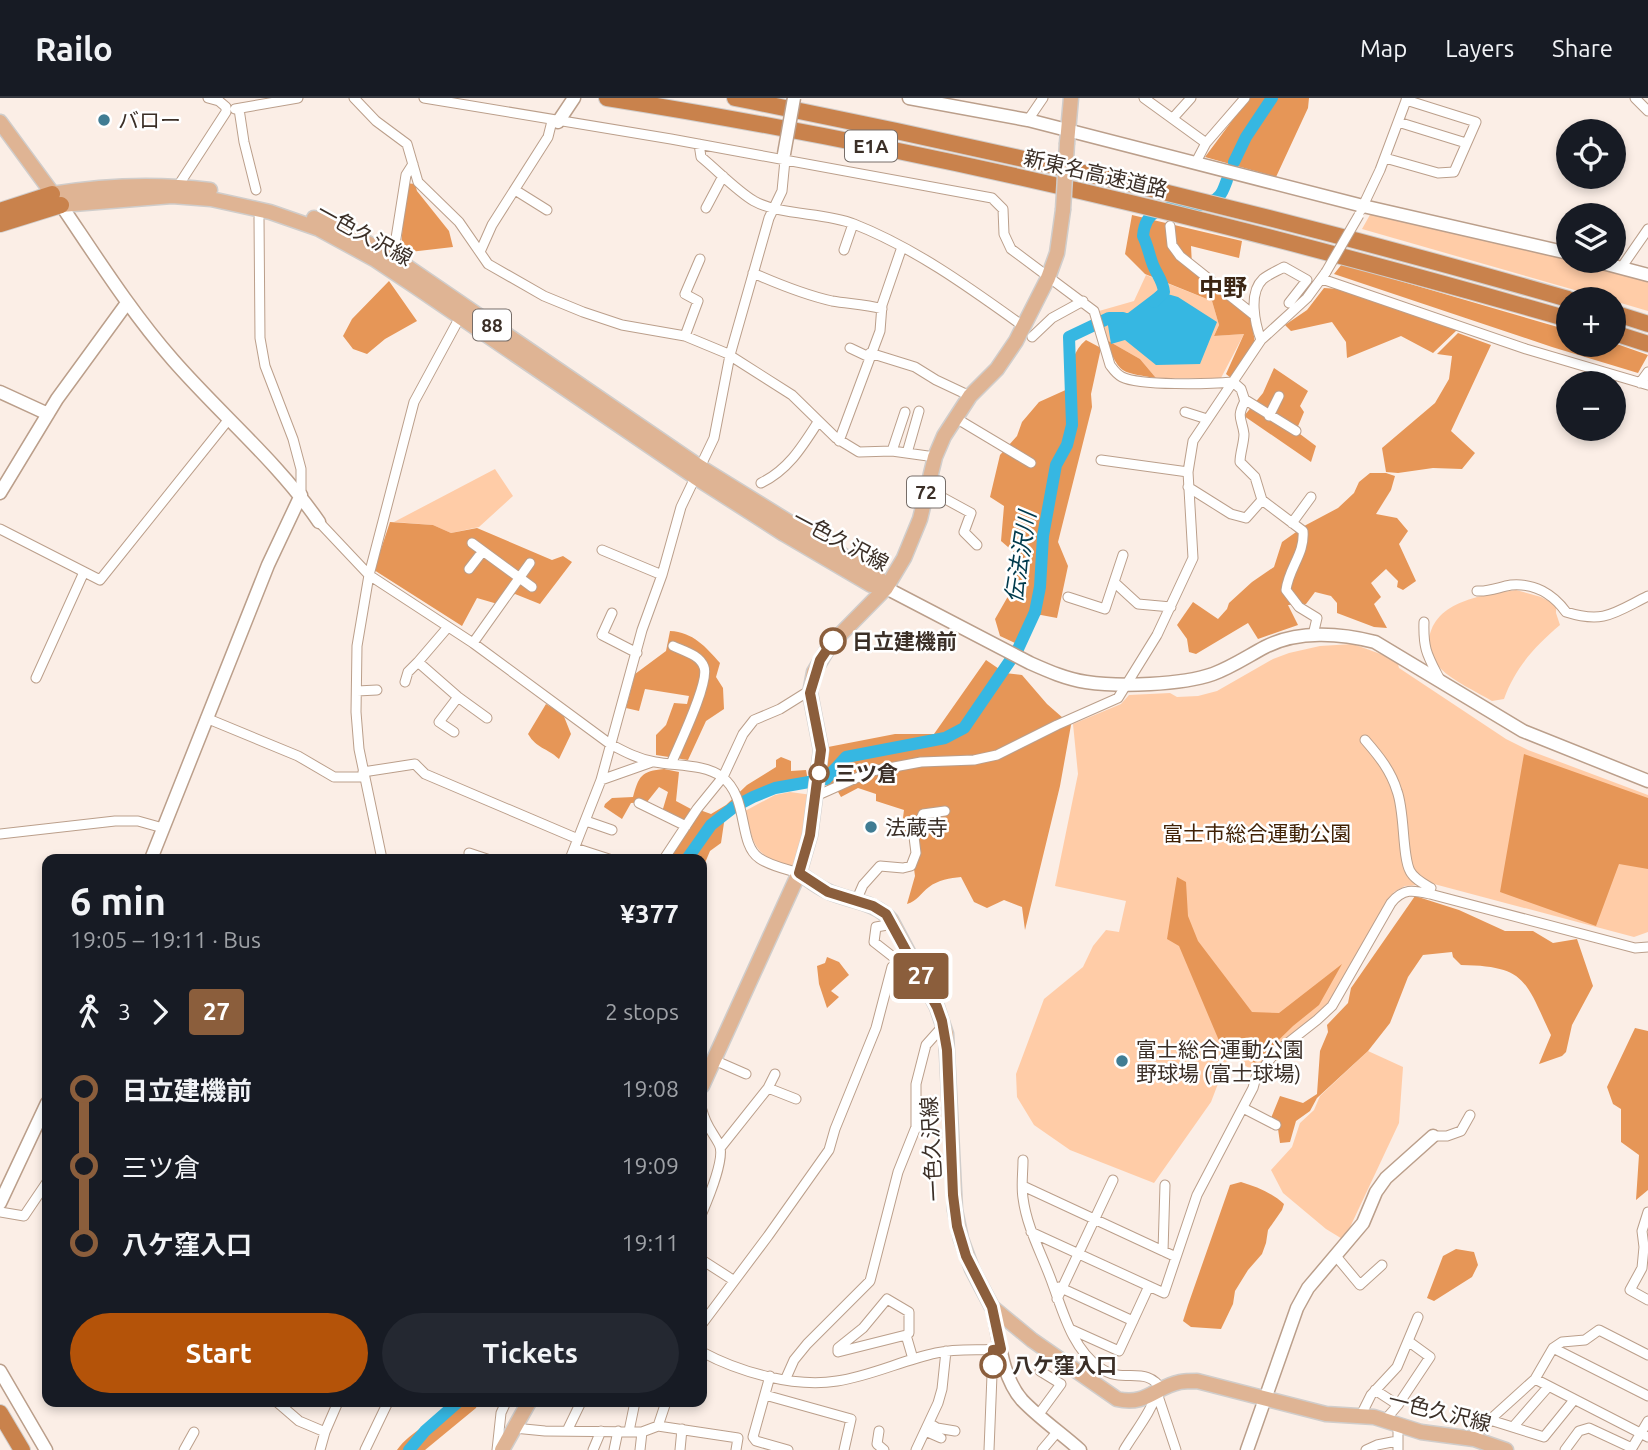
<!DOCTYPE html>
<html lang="en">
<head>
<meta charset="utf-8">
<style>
  :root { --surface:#171b24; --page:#242831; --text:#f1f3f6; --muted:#9ea1a6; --line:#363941; --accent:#b45309 }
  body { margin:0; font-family:Ubuntu,"Noto Sans JP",sans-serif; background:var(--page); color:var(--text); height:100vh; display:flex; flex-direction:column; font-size:26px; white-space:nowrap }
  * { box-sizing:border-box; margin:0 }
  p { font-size:23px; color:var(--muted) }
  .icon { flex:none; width:38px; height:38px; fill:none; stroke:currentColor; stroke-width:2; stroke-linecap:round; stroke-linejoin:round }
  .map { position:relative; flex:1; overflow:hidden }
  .details { position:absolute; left:42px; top:756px; width:665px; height:553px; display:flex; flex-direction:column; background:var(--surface); border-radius:14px; box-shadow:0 4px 10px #0003 }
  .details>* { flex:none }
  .badge { padding:0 14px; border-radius:5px; font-size:24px; line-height:46px }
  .controls { position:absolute; left:1556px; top:21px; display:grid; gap:14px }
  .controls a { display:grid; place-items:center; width:70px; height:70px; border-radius:50%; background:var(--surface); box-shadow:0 4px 10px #0003; font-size:35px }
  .map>.badge { position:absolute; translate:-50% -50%; box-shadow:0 0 0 4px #fff }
  .legs { display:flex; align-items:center; gap:10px; height:77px; padding:0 28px; font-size:23px }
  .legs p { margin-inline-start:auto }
  .headline { display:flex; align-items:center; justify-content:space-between; height:119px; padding:0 28px }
  h1 { font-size:38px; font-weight:700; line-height:52px }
  .cta { display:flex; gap:14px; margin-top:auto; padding:14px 28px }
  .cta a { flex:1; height:80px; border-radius:42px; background:var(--accent); color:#fff; font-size:28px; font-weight:700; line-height:80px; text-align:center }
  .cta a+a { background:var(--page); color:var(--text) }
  ul { padding:0 28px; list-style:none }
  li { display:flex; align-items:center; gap:24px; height:77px; font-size:26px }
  li i { display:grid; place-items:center; width:10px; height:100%; margin:0 9px; background:currentColor }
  li i::after { content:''; width:18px; height:18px; margin:-9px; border:5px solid; border-radius:50%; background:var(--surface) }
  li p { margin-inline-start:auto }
  li:first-child i { background:linear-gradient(#0000 50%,currentColor 0) }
  li:last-child i { background:linear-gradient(currentColor 50%,#0000 0) }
  header { display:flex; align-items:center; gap:42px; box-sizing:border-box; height:98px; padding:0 35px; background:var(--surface); border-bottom:2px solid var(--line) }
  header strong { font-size:33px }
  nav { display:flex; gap:38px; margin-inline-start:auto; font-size:24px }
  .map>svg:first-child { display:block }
  .green { fill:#ffcca7 }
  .forest { fill:#e69657 }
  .water { fill:#36b7e2 }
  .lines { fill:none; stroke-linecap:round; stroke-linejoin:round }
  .river { stroke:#36b7e2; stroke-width:12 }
  .street-casing { stroke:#bb9f8b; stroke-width:11 }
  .secondary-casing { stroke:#bb9f8b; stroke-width:15 }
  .primary-casing { stroke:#d0cdcb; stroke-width:17 }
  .highway-casing { stroke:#d0cdcb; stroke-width:18 }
  .street { stroke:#fff; stroke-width:9 }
  .secondary { stroke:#fff; stroke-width:12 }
  .primary { stroke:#dfb494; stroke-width:14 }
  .highway { stroke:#c9824c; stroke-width:16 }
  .street-bridge-casing { stroke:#bb9f8b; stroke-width:11; stroke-linecap:butt }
  .secondary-bridge-casing { stroke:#bb9f8b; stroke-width:15; stroke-linecap:butt }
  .primary-bridge-casing { stroke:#d0cdcb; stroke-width:17; stroke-linecap:butt }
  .street-bridge { stroke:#fff; stroke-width:9 }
  .secondary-bridge { stroke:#fff; stroke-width:12 }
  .primary-bridge { stroke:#dfb494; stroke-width:14 }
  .line-1-casing { stroke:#fff; stroke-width:16 }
  .line-1 { stroke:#8b5e3c; stroke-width:10 }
  .poi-dot { fill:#407c93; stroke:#fff; stroke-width:2.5 }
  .stop-1-dot { fill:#fff; stroke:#8b5e3c; stroke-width:3.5 }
  .labels { text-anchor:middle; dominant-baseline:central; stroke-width:5; stroke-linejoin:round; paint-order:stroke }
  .shield { fill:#fff; stroke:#766d68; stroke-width:2 }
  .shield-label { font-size:19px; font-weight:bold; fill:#3b2f27 }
  .poi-label { font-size:21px; fill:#3b2f27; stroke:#fff; text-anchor:start }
  .street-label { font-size:21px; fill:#3b2f27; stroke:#fff }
  .stop-label { font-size:21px; font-weight:bold; fill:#3b2f27; stroke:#fff; text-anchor:start }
  .park-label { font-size:21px; fill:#412206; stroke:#fff }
  .water-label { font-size:23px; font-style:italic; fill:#003a4c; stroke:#fff }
  .quarter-label { font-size:24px; font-weight:bold; fill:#3c2614; stroke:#fff }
</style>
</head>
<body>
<header>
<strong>Railo</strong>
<nav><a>Map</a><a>Layers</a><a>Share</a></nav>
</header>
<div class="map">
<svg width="1648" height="1352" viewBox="0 0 1648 1352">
  <rect width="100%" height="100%" fill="#fbeee6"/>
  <path class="green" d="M1371,115L1568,159V163H1581L1648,182V213L1614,203V201H1606L1362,131Z
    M1146,177L1212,203L1219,227L1214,238L1244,236L1221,280H1156L1140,261L1105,241L1099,213L1134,203Z
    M495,371L513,398L479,429L451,435L433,427L394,424Z
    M1516,492L1541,499L1556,507V515L1560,527C1535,548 1515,570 1504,601L1492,603C1477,594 1453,583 1441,571C1435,565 1428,550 1429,542C1434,502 1484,497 1516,492Z
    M1353,546L1397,562L1399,570L1506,641L1528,652L1648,697V834L1634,839L1434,786L1405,788L1394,794L1329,904C1308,929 1280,941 1261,968L1249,970L1229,957L1211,1004L1154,1085L1070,1052L1034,1027L1017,999L1016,976L1044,901L1083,869L1093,848L1106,832L1119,834L1126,803L1055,788L1078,676L1073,626L1121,606L1129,597L1170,595L1177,599L1198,598L1217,593L1273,561L1289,555L1320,548Z
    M790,694L812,697L808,725L795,769C755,758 755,752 745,713L775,697Z
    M1368,953L1403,969L1399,1025L1344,1142L1326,1131L1283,1095L1271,1072L1292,1049L1300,1025L1314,1012L1320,998Z"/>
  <path class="forest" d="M1249,0H1309L1308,10L1276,79L1205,59Z
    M405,85L415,86L417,93L449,133L453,149L401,155Z
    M1132,117L1242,143L1239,160L1191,148L1192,167L1251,219L1255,245L1231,280L1226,276L1244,236L1214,238L1219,227L1212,203L1145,176L1125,156Z
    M1342,166L1568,232V247L1614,245L1648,257L1638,275L1552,249L1334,176Z
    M389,183L417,223L385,241L367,256L353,251L343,238L352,221Z
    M1324,190L1339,191L1457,232L1433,255L1401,238L1347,260L1346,244L1332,224L1291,233L1285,227L1307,212Z
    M1458,235L1491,247L1451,333L1475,355L1462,371L1433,370L1398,375L1386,374L1382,350L1435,305L1449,281L1452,258L1437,256Z
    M1105,241L1140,261L1156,280C1119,274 1120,276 1105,241Z
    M1086,242L1101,250L1091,296L1092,309L1058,444L1068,468L1057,520L1041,517L1029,519L1027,536L1015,545L1000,538L995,521L1015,486V455L1001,443L1004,408L990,399L1000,357L1017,338L1022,324L1039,304L1070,290C1069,273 1072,253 1086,242Z
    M1274,270L1308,293L1300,308L1304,314L1296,333L1316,348L1311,364L1244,318L1263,295Z
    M1370,375H1386L1395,378L1391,392L1376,416L1397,420L1408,433L1399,446L1416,483L1403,492L1397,489L1398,483L1386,471L1371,485L1381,499L1374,506L1387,530L1374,529L1337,515V505L1331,498L1315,494L1306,506L1288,507L1298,527L1258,541L1248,525L1196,556L1189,554L1187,541L1177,527L1193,504L1218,521L1227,511L1229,505L1252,484L1274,469L1282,444L1306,427L1338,410L1354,395L1359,384Z
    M390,424L433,427L451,435L477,430L552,462L563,458L572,464L540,506L515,496L501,507L477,500L462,528L374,472Z
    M670,533C693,534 706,549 720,565L716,579L723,590L724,611L706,623L688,662L656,657V637L666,627L674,605L687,606L689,598L645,591L639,613L626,610L635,576L666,553Z
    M986,562L1005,575L1022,577L1047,606L1071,627L1060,688L1025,832L1022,809L1004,802L987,810L974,804L961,779C950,780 938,782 929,789C921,795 917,803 907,806L915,778L910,742L901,735L904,712L876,703V696L858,690L841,699L834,687H824L828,649L895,636H934Z
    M546,606L563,616L571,636L559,661C546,649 537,651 528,636Z
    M1524,656L1648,700V771L1619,766L1596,828L1500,794Z
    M781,659L791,663V673L806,672L809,688L776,687L725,718L721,745L710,753L702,772V761H667L697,711L711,716L726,707L747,687L776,669V662Z
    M664,671L679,674L676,703L691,711L684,727L662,714L668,694L659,689L647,704L631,705L622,721L604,709L605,706L612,700L633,699C639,678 641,673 664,671Z
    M1177,779L1186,784L1188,818L1198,843L1252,914L1279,915L1342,866L1319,907L1293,928L1255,965L1220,945L1179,848L1167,841Z
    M1415,798L1459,812L1505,833H1533L1553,845L1577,841L1593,888L1572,927L1566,954L1562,958L1539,966L1551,937C1525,883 1527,868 1461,867L1453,859L1452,854L1423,857L1408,879L1390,925L1368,953L1317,1000L1310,1013L1296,1023L1290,1044L1280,1045L1277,1024L1271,1020L1280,998L1303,1005L1317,996L1320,953L1328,934L1327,927L1348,905L1351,890Z
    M827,859L839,864L849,877L831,893L839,899L827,910L819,886L817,868L825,865Z
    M1635,930L1648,933V1092L1636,1102L1639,1057L1621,1044V1011L1613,1006L1607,989Z
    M1241,1084C1257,1089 1271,1094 1284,1106L1282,1112L1268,1132L1266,1145L1262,1156L1248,1172L1235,1193L1233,1206L1221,1231L1191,1229L1183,1223L1188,1207L1230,1087Z
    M1456,1151L1474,1154L1478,1167L1472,1179L1434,1203L1427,1200L1443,1158Z
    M450,1304H478L476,1310L425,1352H397C411,1332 436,1325 450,1304Z"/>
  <path class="water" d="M1157,193L1178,199L1217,224L1200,266L1156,267L1125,242L1111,246L1106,215H1128Z"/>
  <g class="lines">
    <path class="river" d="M1234,64L1246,39L1272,0
      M1154,204L1164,194C1163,183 1157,177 1153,167C1149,157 1148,148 1143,138C1147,91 1200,121 1220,97C1223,94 1225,87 1227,82
      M687,761L711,727L734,709L753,699L775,690L826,681L846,659L945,640L964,630L1018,551L1035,514L1040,489L1043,438L1056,367L1067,347L1072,327L1069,239L1109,220H1123
      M409,1352L425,1333L458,1304"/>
    <g class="street-casing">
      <path id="street" d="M354,0L376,23L407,46L418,84L459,124L488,166L544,198L583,214L622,227L685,238L726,255L792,297L836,340L859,354L892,353L935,359
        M424,0L671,41L992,100L1003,111L1004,136L1011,151L1094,213L1110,267C1113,271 1116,276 1122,279C1140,288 1210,286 1233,284L1241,291L1245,303C1236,320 1242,320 1244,336C1244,345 1240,355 1240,364L1255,379L1262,402L1303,433C1305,456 1289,469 1286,492L1299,509L1317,520L1313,537
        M1144,0L1206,45
        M1635,0L1648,13
        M235,11L298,0
        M239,11L244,44L256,92
        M1173,20L1191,0
        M1028,22L1043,0
        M1398,24L1466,45
        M699,46L701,59C717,72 737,93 754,103C781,118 824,114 854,126C915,150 970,190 1023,228
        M1385,60L1438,75L1454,74L1476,24L1406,2
        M1196,64L1206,45L1245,0
        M178,88L226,14V9L219,3L208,0
        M515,92L547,112
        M706,110L723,78
        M1361,112L1380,72L1407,0
        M259,120L260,240L265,268L293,341L301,371V397
        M1170,128L1172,147L1180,158L1254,217
        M844,152L853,126
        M480,154L492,127L548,39L552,23
        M393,159L406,77L413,66
        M1621,170L1648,131
        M753,175C778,186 805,197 832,203C849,206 865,206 882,211
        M1322,181L1526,251L1648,287
        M685,238L698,203L685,196L700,161
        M1032,239L1052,220L1083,203
        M1261,242C1255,226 1248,195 1263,181C1269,176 1277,173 1284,169L1307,182L1289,205
        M850,250L869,259
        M870,255L915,269L936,282L970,298
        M1640,285L1648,274
        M1244,301L1296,333
        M1185,314L1207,321
        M1269,318L1279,298
        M954,319L1031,365
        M839,343L880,233L882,207L902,149
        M892,353L905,314
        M907,355L919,313
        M1101,362L1188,374
        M761,385C788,372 802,349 818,324
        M1188,389L1231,416L1246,420L1262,402
        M927,391L971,415L964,434L977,447
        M319,424L369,477L473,545L610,646C625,654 638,661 655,664C676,668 705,666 722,679C749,699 738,746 759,760C770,768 786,771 799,775
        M1292,425L1311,399
        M0,431L100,482L229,321
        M472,445L532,489
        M602,452L662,477
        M1123,457L1114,484L1138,506L1171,509
        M469,471L483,453
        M1477,493C1489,494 1499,489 1511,487C1534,485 1553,496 1566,514C1604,526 1614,515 1648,498
        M1068,499L1105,511L1114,484
        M612,515L602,537L637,555
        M1424,524C1423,553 1428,558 1441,584
        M448,529L418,564L458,599L487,620
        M473,545L530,465
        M36,580L84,474
        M405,584L408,574L418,564
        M357,593L377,592
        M206,620L298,658L334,679H364
        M454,634L439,624L458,599
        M1365,642C1379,658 1391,673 1397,693C1405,714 1402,758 1410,773C1414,781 1424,786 1431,790
        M671,666C678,649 710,584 704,569C700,557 684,553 673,548
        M363,674L415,666L425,676L578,741
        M601,682L652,664
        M816,698L872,673L921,664L974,662L997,657L1057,627L1118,600L1157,537L1193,460L1188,374L1193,343L1261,242L1307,200L1326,174
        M639,705L686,728
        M586,723L612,732
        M0,736L115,723H138L163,730
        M575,750L609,761
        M469,755L487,761
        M382,761L359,651L356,614L357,548L369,477L414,304L460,219
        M570,761L601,682L642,532L662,477L681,409L714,340L730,257L769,120L782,93L785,62
        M664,761L697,711L723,679L743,636L754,622L780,611L804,596L810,595
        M856,803L863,787L880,768L903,770L911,768L916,755L914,739L923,716L945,713
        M893,826L876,829L874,844L897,862
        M714,962L746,976
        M768,990L796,1001
        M1243,1010L1276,1027
        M702,1012C706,1028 712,1033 719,1046C726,1059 708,1101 702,1115
        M1433,1038H1447L1461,1033L1470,1017
        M721,1049L768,990L775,976
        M1023,1062C1023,1075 1021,1088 1023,1100C1027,1131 1043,1158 1053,1187C1064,1217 1073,1251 1100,1270C1124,1287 1146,1266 1162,1292
        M1023,1088L1176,1159
        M0,1114L24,1118L47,1084
        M1648,1114L1642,1133L1644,1149L1642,1170L1630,1192L1648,1202
        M1031,1134L1164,1195L1197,1097L1253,990L1256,979L1275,955L1317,922L1332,908L1391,805C1403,790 1413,792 1430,796L1635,850L1648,849
        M1163,1153L1165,1087
        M1335,1157L1360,1187L1382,1167
        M702,1162L733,1182
        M1059,1189L1133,1223
        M1057,1201L1113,1082
        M702,1226L768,1138L829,1052L835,1031L876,930L892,869L909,855
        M1070,1231L1119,1253L1149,1188
        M906,1237L838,1254V1250L863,1230L887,1201L909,1214V1235L906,1237L913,1261
        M1553,1250L1648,1298
        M702,1254C739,1274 795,1290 837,1283C871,1278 903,1262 936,1255C958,1250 980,1253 1001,1251
        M770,1278L753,1339L756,1343L788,1352
        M786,1280L794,1262L807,1246L870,1183L898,1074L916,1029V986L926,947L943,928
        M1535,1281L1648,1339
        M1375,1292L1398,1307
        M1157,1295L1176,1352
        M765,1297L851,1321L844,1352
        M277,1304L299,1323L325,1334
        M1039,1316L1061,1286L1040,1273
        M1360,1319L1371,1297L1397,1269L1418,1219
        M1385,1322L1398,1307L1430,1259L1408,1243
        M1490,1322L1544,1339L1574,1302
        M929,1325L937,1330L955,1333
        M658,1328L738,1340L736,1352
        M1513,1329L1548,1289
        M514,1330L545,1333L642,1334L658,1328L666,1304
        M567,1333L581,1304
        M629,1333L635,1304
        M879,1333L877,1346L884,1352
        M925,1333L941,1340
        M1474,1341L1483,1328L1535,1281L1553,1250L1562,1244L1585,1242L1599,1232L1648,1257
        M184,1352L194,1334
        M320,1352L325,1334L338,1304
        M365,1352L388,1304
        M497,1352L501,1315L506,1304
        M593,1352L601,1333
        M614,1352L618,1333
        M640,1352L642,1334
        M680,1352L682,1331
        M916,1352L938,1305L942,1291L946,1253
        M989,1352L993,1252
        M1042,1352L1058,1333
        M1124,1352C1136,1332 1150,1316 1157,1295
        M1366,1352L1377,1347L1397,1343
        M1398,1352V1327
        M1565,1352L1579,1333L1589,1330L1632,1350L1648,1323"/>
    </g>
    <g class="secondary-casing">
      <path id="secondary" d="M909,0L1028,22L1363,108L1568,155
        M558,24L574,0
        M61,107C97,160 131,214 173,262C221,317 278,364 319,424
        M1595,163L1648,177
        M0,294L48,316
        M0,395L57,301L127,205
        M886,490L1030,565C1048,573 1066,581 1086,584C1120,589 1181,587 1213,576C1232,569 1248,558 1265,549C1298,532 1340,535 1375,544L1523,633L1648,683
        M151,761L268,467L301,397
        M0,1105L47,1005
        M992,1209C999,1239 1001,1278 1022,1302C1039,1320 1061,1335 1080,1352
        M0,1273L46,1352
        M1247,1352L1297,1210L1308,1190L1363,1125L1376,1094L1386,1080L1433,1038"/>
    </g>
    <g class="primary-casing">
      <path id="primary" d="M0,24L61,107L172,98L211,101L270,114L319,131L374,161L416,189L695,379L784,436L871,487L886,490
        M1067,45L1071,0
        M52,96C105,87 156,85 210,92
        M314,120L351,136L393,159L700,369L878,479L886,490
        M799,775C808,781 816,788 827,793C848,803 875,803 891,822L937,909L946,936L955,1112L961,1141L972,1171L992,1209L1032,1242L1117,1301C1146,1308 1155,1289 1180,1284C1185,1283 1192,1283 1197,1283L1326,1316L1374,1319L1421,1334L1474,1341L1506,1352
        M702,988L799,775L810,737L821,652L810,595L814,574L830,547L886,490L904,460L920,421L935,359L944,338L970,298L997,271L1016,243L1048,180L1057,155L1063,112
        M502,1352L529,1304"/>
    </g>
    <g class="highway-casing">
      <path id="highway" d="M607,0C932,51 1252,130 1568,221
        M735,0C1016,55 1293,122 1568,201
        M0,113L52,96
        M0,126L61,107
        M1614,215L1648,226
        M1614,235L1648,246
        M0,1315L22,1352"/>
    </g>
    <use href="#street" class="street"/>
    <use href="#secondary" class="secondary"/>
    <use href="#primary" class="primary"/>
    <use href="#highway" class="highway"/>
    <g class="street-bridge-casing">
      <path id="street-bridge" d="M1326,174L1359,117"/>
    </g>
    <g class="secondary-bridge-casing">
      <path id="secondary-bridge" d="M784,56L794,0"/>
    </g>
    <g class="primary-bridge-casing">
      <path id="primary-bridge" d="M1063,112L1067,45"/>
    </g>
    <use href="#street-bridge" class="street-bridge"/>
    <use href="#secondary-bridge" class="secondary-bridge"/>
    <use href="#primary-bridge" class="primary-bridge"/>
  </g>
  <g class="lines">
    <g class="line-1-casing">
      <path id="line-1" d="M833,543L820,562L810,595L821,652L810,737L799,775L828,794L873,808L886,816L937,909L942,923L947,952L953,1097L957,1128L966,1158L992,1209L1001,1251L993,1252V1267"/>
    </g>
    <use href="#line-1" class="line-1"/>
  </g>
  <g class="poi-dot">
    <circle cx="104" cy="22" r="7"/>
    <circle cx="871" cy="729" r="7"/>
    <circle cx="1122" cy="963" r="7"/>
  </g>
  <g class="stop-1-dot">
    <circle cx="833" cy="543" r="12"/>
    <circle cx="819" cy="675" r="9"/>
    <circle cx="993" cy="1267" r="12"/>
  </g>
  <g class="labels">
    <g class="shield">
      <rect x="845" y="32.5" width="52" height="31" rx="5"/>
      <rect x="473" y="211.5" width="38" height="31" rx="5"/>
      <rect x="907" y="378.5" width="38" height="31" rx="5"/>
    </g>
    <g class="shield-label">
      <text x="871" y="48">E1A</text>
      <text x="492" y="227">88</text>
      <text x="926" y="394">72</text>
    </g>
    <g class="poi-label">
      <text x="118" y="22">バロー</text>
      <text x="885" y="729">法蔵寺</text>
      <text x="1136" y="951">富士総合運動公園<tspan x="1136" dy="24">野球場 (富士球場)</tspan></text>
    </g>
    <g class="street-label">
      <text transform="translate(1096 75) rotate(13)">新東名高速道路</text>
      <text transform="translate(365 136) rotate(29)">一色久沢線</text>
      <text transform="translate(841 442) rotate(28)">一色久沢線</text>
      <text transform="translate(931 1051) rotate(-93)">一色久沢線</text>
      <text transform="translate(1440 1313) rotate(14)">一色久沢線</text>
    </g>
    <g class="stop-label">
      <text x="852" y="543">日立建機前</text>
      <text x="835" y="675">三ツ倉</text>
      <text x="1012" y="1267">八ケ窪入口</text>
    </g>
    <g class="park-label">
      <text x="1257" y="735">富士市総合運動公園</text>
    </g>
    <g class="water-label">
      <text transform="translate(1020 459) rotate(-81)">伝法沢川</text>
    </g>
    <g class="quarter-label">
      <text x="1223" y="189">中野</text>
    </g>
  </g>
</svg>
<div class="controls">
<a><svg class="icon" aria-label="locate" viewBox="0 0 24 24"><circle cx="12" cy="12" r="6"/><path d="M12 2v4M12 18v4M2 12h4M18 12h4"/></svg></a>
<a><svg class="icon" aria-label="layers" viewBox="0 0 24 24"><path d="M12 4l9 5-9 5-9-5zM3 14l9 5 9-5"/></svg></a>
<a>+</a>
<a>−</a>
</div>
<b class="badge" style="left:921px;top:878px;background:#8b5e3c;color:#fff">27</b>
<section class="details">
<div class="headline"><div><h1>6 min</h1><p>19:05 – 19:11 · Bus</p></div><b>¥377</b></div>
<div class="legs"><svg class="icon" aria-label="walk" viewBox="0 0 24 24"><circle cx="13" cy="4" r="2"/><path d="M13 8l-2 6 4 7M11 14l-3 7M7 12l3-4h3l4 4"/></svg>3<svg class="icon" aria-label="forward" viewBox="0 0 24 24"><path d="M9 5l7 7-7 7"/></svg><b class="badge" style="background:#8b5e3c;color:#fff">27</b><p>2 stops</p></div>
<ul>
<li><i style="color:#8b5e3c"></i><b>日立建機前</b><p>19:08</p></li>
<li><i style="color:#8b5e3c"></i><span>三ツ倉</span><p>19:09</p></li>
<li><i style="color:#8b5e3c"></i><b>八ケ窪入口</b><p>19:11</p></li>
</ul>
<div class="cta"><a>Start</a><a>Tickets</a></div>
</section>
</div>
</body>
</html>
